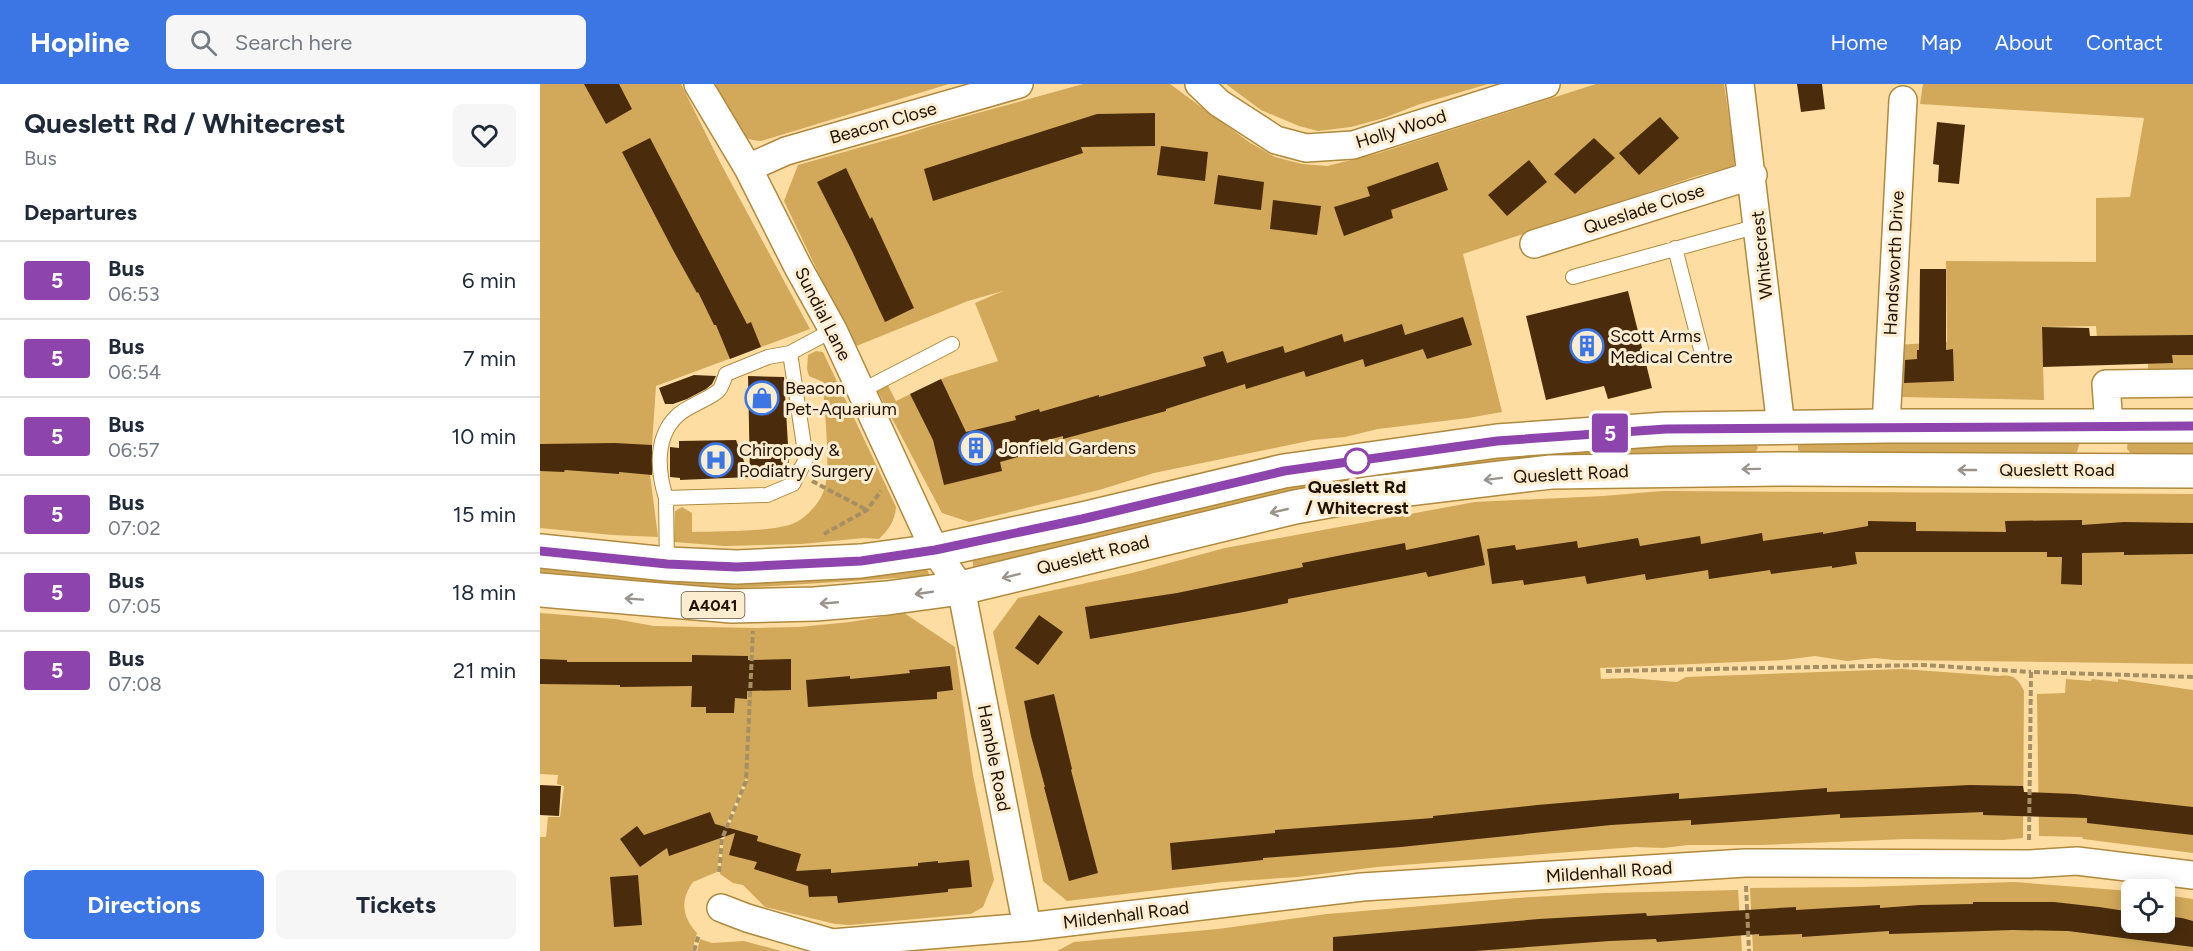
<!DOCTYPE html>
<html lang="en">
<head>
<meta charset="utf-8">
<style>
  :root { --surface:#fff; --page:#f6f6f7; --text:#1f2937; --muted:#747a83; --line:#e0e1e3; --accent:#3c75e4 }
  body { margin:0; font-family:Figtree,sans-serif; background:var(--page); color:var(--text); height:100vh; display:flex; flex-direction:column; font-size:22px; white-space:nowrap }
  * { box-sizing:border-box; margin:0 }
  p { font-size:20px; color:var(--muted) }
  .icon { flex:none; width:33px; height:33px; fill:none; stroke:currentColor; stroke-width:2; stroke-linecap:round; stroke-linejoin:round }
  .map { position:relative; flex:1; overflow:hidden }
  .side { display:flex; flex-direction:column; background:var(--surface); width:540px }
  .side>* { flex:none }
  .badge { padding:0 12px; border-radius:4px; font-size:21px; line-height:39px }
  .controls { position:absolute; left:1581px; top:795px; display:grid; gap:12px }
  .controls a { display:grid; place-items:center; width:54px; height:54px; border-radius:9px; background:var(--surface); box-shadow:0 3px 15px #0003; font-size:30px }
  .map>.badge { position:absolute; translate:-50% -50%; box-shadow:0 0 0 3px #fff }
  h2 { padding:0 24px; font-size:22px; line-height:54px }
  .round { display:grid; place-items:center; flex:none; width:63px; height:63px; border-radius:9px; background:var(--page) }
  .summary { display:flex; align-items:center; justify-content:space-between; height:102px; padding:0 24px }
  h1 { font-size:28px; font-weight:700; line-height:45px }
  .button { display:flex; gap:12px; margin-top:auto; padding:12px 24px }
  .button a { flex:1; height:69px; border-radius:9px; background:var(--accent); color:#fff; font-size:24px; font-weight:700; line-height:69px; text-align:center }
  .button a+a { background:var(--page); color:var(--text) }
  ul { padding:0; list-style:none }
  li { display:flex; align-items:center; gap:18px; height:78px; padding:0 24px; border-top:2px solid var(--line) }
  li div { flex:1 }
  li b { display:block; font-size:22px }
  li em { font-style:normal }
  li .badge { min-width:66px; font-weight:700; text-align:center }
  header { display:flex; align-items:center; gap:36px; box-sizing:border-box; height:84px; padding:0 30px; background:var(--accent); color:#fff }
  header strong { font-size:28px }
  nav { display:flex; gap:33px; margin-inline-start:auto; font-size:21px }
  .search { width:420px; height:54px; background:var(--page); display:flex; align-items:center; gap:15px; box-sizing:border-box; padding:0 21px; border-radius:9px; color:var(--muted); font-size:22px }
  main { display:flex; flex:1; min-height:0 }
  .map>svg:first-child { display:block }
  .green { fill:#d2a95a }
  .building { fill:#4a2c0d }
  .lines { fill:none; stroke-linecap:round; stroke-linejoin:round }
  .lane-casing { stroke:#af893d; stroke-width:16 }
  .street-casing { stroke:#af893d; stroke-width:30 }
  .highway-casing { stroke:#af893d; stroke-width:36 }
  .path { stroke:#a78f64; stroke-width:4; stroke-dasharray:6 3; stroke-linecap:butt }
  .lane { stroke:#fff; stroke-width:14 }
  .street { stroke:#fff; stroke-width:27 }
  .highway { stroke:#fff; stroke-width:33 }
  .oneway { stroke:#9a948c }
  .line-casing { stroke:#fff; stroke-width:14 }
  .line { stroke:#8e44ad; stroke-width:9 }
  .stop-dot { fill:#fff; stroke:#8e44ad; stroke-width:3 }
  .labels { text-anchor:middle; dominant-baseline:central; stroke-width:6; stroke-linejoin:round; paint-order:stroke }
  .shield { fill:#fdedd0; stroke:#61543e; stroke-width:1.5 }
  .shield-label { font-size:16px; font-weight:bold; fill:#1e1200 }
  .street-label { font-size:18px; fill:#1e1200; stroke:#fdedd0 }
  .poi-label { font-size:18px; fill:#1e1200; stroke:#fdedd0; text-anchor:start }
  .stop-label { font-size:18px; font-weight:bold; fill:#1e1200; stroke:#fdedd0 }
</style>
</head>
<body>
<header>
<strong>Hopline</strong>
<div class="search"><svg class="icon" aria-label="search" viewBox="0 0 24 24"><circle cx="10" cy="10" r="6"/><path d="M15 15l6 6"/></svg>Search here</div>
<nav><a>Home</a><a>Map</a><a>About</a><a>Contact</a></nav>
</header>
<main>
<section class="side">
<div class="summary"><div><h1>Queslett Rd / Whitecrest</h1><p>Bus</p></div><a class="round"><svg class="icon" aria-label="heart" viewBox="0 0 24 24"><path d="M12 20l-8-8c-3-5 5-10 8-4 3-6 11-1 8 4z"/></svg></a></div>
<h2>Departures</h2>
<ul>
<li><span class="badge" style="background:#8e44ad;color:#fff">5</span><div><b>Bus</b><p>06:53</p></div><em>6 min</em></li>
<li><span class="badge" style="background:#8e44ad;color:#fff">5</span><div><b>Bus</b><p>06:54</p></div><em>7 min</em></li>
<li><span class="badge" style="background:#8e44ad;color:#fff">5</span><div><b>Bus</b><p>06:57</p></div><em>10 min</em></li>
<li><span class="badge" style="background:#8e44ad;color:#fff">5</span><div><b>Bus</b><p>07:02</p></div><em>15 min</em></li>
<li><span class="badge" style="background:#8e44ad;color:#fff">5</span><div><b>Bus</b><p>07:05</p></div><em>18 min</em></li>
<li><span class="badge" style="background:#8e44ad;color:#fff">5</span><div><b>Bus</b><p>07:08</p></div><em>21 min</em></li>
</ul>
<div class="button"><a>Directions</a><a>Tickets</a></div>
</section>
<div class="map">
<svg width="1653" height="867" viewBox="0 0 1653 867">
  <rect width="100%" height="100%" fill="#fddda2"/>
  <path class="green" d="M0,0H141L181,80L270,245L116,302L110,391L118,453L72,451L0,444Z
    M176,0H409L221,57C191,56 187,30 176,7Z
    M543,0H630L709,58L735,73L762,80L787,82L839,69L1056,0H1184L1195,74L1194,82L1157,92L923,170L962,328L928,334L838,345L805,353L773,356L614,389L559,406L429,438L402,429L337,306L347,300L356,317L406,293L458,277L435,219L463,207L428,217L314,263L244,117L258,81L364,51L394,41Z
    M686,0H948L880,20L844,34L811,43L778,47L759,42L721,26Z
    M1383,0H1653V289L1608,290V255L1557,254L1556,242L1502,243L1504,316L1360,313L1355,261L1407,258L1406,177L1556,178V114L1590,113L1604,34L1380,20Z
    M276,267L283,268L356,423C355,437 349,445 339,455L324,454L262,460L185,462L134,458L135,427L142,423L152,429V448C178,447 230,448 252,440C267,434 281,418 285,403C291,378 284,326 283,298L269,292L267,285L268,271Z
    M1258,353L1540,357L1537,368L1522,374L1265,372L1258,366Z
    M1588,353H1653V374L1594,373L1587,365Z
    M1213,354L1218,364L1213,372L1057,373L434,487L432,473L738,403L1030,363Z
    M1122,407L1653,410V580L1354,576L1335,574L1307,577L1275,572L1244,576L1060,584L1061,595L1090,594L1137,598L1146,593L1362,585L1459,592C1473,590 1478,594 1484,607L1483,754L1463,756L1366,755L1221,761H1148L1123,764L1095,763L837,783L758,793L683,798L527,817L503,797L453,548L478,514L592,489L685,464L935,418L1063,412Z
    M0,480L386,483L390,492L185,505L0,491Z
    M0,529L75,535L114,542L216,544L259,543L310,538L364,529L415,563L433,691L454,796L443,823L431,830L310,841L295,840L225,823L203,801L193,799L180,790L184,755L208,696L205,695L181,753L177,788L153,798C140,816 142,833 157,849L152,867H0V753H6L8,733H20L24,702L17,700L18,691L0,690Z
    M1526,595L1551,597L1552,595L1578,598V595L1653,606V769L1543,755L1542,753L1499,752L1497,610L1525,609Z
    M1474,798L1591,807L1592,838H1624L1625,811L1653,815V867H1213L1210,804L1321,803Z
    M1198,806L1202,867H517L534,858L678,845L787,830L977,814L1063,809Z
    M160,855L172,859L204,857L241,867H157Z"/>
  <path class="building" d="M44,0H79L92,25L66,40Z
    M1257,0H1282L1285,25L1261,28Z
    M615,29V62L541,63L543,69L393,117L384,85L557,30Z
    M1120,33L1139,54L1099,91L1079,69Z
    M1397,38L1425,41L1419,100L1398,98L1399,81L1393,80Z
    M110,54L207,240L211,238L221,263L190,275L176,241H174L158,208L157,209L133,166L82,68Z
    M1054,54L1075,74L1035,110L1014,90Z
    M621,62L668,68L665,97L617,91Z
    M989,76L1007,98L967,132L948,111Z
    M898,78L908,106L851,126L853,134L804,152L794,123L830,112L827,103Z
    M306,84L330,135L332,133L374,224L345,238L312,167L277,98Z
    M678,91L724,98L721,126L674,120Z
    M733,116L781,122L777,151L730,145Z
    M1380,185H1406V266L1413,265L1414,297L1364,299L1365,276L1377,275V266H1379Z
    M1088,207L1112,304L1068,315L1064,302L1006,316L986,232Z
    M923,233L932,261L887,275L883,265L825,283L823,275L766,293L764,287L706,305L705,300L626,325V327L523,355V352L476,364L478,373L460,378L462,387L404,401L393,356L370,310L401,295L426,348L476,336L475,332L499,325L500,328L559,311V313L666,282L663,273L683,267L687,279L743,262L745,269L802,250L804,258L862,240L865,251Z
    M1502,243L1549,244L1550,252L1653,251V271H1632L1633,279L1503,283Z
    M154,291L176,292L172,300L166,305L147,315L133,320H125L119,304Z
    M208,292L244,293L249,378L235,392L210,393Z
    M196,356L210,393L140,396V394L130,393V363L139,364V357Z
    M75,359L112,361V391L79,388V390L25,386L24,388L0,387V360Z
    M1542,436V441L1584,438L1653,439V470L1584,471V468L1542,469V501L1521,500L1522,473H1507V468H1315L1317,480L1292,484V482L1231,490L1230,486L1169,495L1168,486L1106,496L1105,490L1047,500L1045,492L984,501L983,496L952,500L947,465L975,461L976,466L1037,457L1038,464L1098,454L1100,462L1160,452L1161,460L1222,449L1223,457L1283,448V450L1328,442V437L1376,438V447L1466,448L1465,437Z
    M939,451L945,481L888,493L886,488L748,515V519L704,528L550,555L545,523L637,509L763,483L762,479L807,470L865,459L866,466Z
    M499,531L523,548L498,581L475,564Z
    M152,571L208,572V576L251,575V606L207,607V615L195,614L194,629H166V623H151L152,602L80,603V601L0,600V575L27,576V578H152Z
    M410,582L413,606L397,608V615L268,623L266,596L310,592V595L341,592L370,589L369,586Z
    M514,610L532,685L531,686L558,789L529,797L504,703H505L491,652L484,617Z
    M0,701L21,702L19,732L0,731Z
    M1430,701L1483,702L1484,708L1535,710L1653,723V751L1547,739V734L1443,731V728L1300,734V730L1151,741V736L1071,741L861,763L723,774V776L632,786L630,759L735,749V746L893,734V732L997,721L1139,709V715L1287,704V708Z
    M170,728L175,740L218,752L217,757L261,770L256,787L291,785V789L378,782V779L398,777V779L429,776L432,803L408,805V808L298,819L297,812L269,813L268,802L214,785L217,778L189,771L195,749L129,772L127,764L100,783L80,755L97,742L104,751Z
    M98,791L102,841L74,843L70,793Z
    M1433,818H1514L1559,823L1592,828V838H1624V832L1642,834L1653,837V863L1528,847L1473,846L1349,850V847L1262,853V850L1219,852V850L1117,858L1116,855L1070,857L935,867H793V853L999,835L1106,829L1107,832L1256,823V826L1340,821V824L1380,821L1433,820Z"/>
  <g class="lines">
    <g class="lane-casing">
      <path id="lane" d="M1135,164L1162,269
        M1033,193L1218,142
        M321,307L412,260
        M126,414C117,386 115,352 138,331C148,322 171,314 178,307C182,304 184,295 186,290L228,273L250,269
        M127,480L126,414L227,411L253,400L266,375L250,269L293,246"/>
    </g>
    <g class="street-casing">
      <path id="street" d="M158,0L208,84L258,183L293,246L395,467L421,504L487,843
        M659,0L679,19L736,56L766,64L813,61L1006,0
        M1200,0L1241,343
        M208,84L246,67L479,0
        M994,160L1213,91
        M1346,342L1363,16
        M1569,342L1566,300L1653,299
        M181,824L207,834L292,859L487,843L822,803L1205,779L1489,780L1537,777L1653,791"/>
    </g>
    <g class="highway-casing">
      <path id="highway" d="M0,467L127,480L197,483L321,477L395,467L542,435L744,387L957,357L1126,345L1346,342H1653
        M0,506L192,522L275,520L347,514L421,504L755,423L827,410L1011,388L1243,385L1653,387"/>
    </g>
    <path class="path" d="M272,397L327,426
      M284,450L327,426L341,407
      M1066,587L1384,581L1491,588
      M1489,756L1491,588L1653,593
      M179,788L182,755L206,697L213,547
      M1206,802L1209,867
      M154,867L159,850"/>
    <use href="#lane" class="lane"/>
    <use href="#street" class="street"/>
    <use href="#highway" class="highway"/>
  </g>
  <defs><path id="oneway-shaft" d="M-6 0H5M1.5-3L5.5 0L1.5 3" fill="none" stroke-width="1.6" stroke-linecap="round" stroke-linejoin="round" transform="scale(1.5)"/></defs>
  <g class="oneway">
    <use href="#oneway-shaft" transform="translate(1211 385) rotate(179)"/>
    <use href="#oneway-shaft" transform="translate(1427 386) rotate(-180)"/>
    <use href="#oneway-shaft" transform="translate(953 395) rotate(173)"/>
    <use href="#oneway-shaft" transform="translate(739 427) rotate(167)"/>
    <use href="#oneway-shaft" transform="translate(471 492) rotate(166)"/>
    <use href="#oneway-shaft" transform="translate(384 509) rotate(172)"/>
    <use href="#oneway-shaft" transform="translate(94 515) rotate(-176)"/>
    <use href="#oneway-shaft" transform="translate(289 519) rotate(175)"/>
  </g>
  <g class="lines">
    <g class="line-casing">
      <path id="line" d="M0,467L127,480L197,483L321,477L395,466L542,435L744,387L957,357L1126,345L1653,342"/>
    </g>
    <use href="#line" class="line"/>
  </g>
  <defs>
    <g id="building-ring" transform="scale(1.725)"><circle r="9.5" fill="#fdedd0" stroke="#3c75e4" stroke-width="1.5"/><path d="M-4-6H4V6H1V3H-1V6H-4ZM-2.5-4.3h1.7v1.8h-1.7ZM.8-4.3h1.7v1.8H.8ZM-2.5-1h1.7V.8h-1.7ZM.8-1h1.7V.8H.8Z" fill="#3c75e4"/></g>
    <g id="shop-ring" transform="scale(1.725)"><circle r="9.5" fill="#fdedd0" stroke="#3c75e4" stroke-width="1.5"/><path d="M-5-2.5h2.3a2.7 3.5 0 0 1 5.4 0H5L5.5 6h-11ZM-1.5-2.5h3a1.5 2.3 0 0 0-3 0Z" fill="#3c75e4"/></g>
    <g id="hospital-ring" transform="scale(1.725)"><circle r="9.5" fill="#fdedd0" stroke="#3c75e4" stroke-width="1.5"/><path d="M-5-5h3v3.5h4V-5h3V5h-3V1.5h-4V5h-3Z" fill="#3c75e4"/></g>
  </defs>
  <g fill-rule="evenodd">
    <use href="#building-ring" x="1047" y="262"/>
    <use href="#shop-ring" x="222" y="314"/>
    <use href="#building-ring" x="436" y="364"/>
    <use href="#hospital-ring" x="176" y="376"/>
  </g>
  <circle class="stop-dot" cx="817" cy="377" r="12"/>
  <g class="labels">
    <rect class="shield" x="141.5" y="508" width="63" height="26" rx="4.5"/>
    <g class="shield-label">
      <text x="173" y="521">A4041</text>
    </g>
    <g class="street-label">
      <text transform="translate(343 39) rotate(-16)">Beacon Close</text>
      <text transform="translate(861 45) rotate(-17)">Holly Wood</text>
      <text transform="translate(1104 125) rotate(-18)">Queslade Close</text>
      <text transform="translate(1222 171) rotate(-96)">Whitecrest</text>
      <text transform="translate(1354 179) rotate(-87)">Handsworth Drive</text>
      <text transform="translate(283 230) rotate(63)">Sundial Lane</text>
      <text x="1517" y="386">Queslett Road</text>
      <text transform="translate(1031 390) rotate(-3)">Queslett Road</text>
      <text transform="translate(553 471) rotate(-14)">Queslett Road</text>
      <text transform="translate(454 674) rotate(79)">Hamble Road</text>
      <text transform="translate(1069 788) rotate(-4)">Mildenhall Road</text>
      <text transform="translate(586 831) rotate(-7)">Mildenhall Road</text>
    </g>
    <g class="poi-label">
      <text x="1070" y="252">Scott Arms<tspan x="1070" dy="21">Medical Centre</tspan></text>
      <text x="245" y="304">Beacon<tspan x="245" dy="21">Pet-Aquarium</tspan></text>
      <text x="459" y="364">Jonfield Gardens</text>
      <text x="199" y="366">Chiropody &amp;<tspan x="199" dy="21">Podiatry Surgery</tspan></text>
    </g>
    <g class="stop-label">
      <text x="817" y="403">Queslett Rd<tspan x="817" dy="21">/ Whitecrest</tspan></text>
    </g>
  </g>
</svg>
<div class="controls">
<a><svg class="icon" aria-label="locate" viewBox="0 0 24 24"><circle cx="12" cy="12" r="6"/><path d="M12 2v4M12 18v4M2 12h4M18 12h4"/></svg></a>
</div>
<b class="badge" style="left:1070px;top:349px;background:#8e44ad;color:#fff">5</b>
</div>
</main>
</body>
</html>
